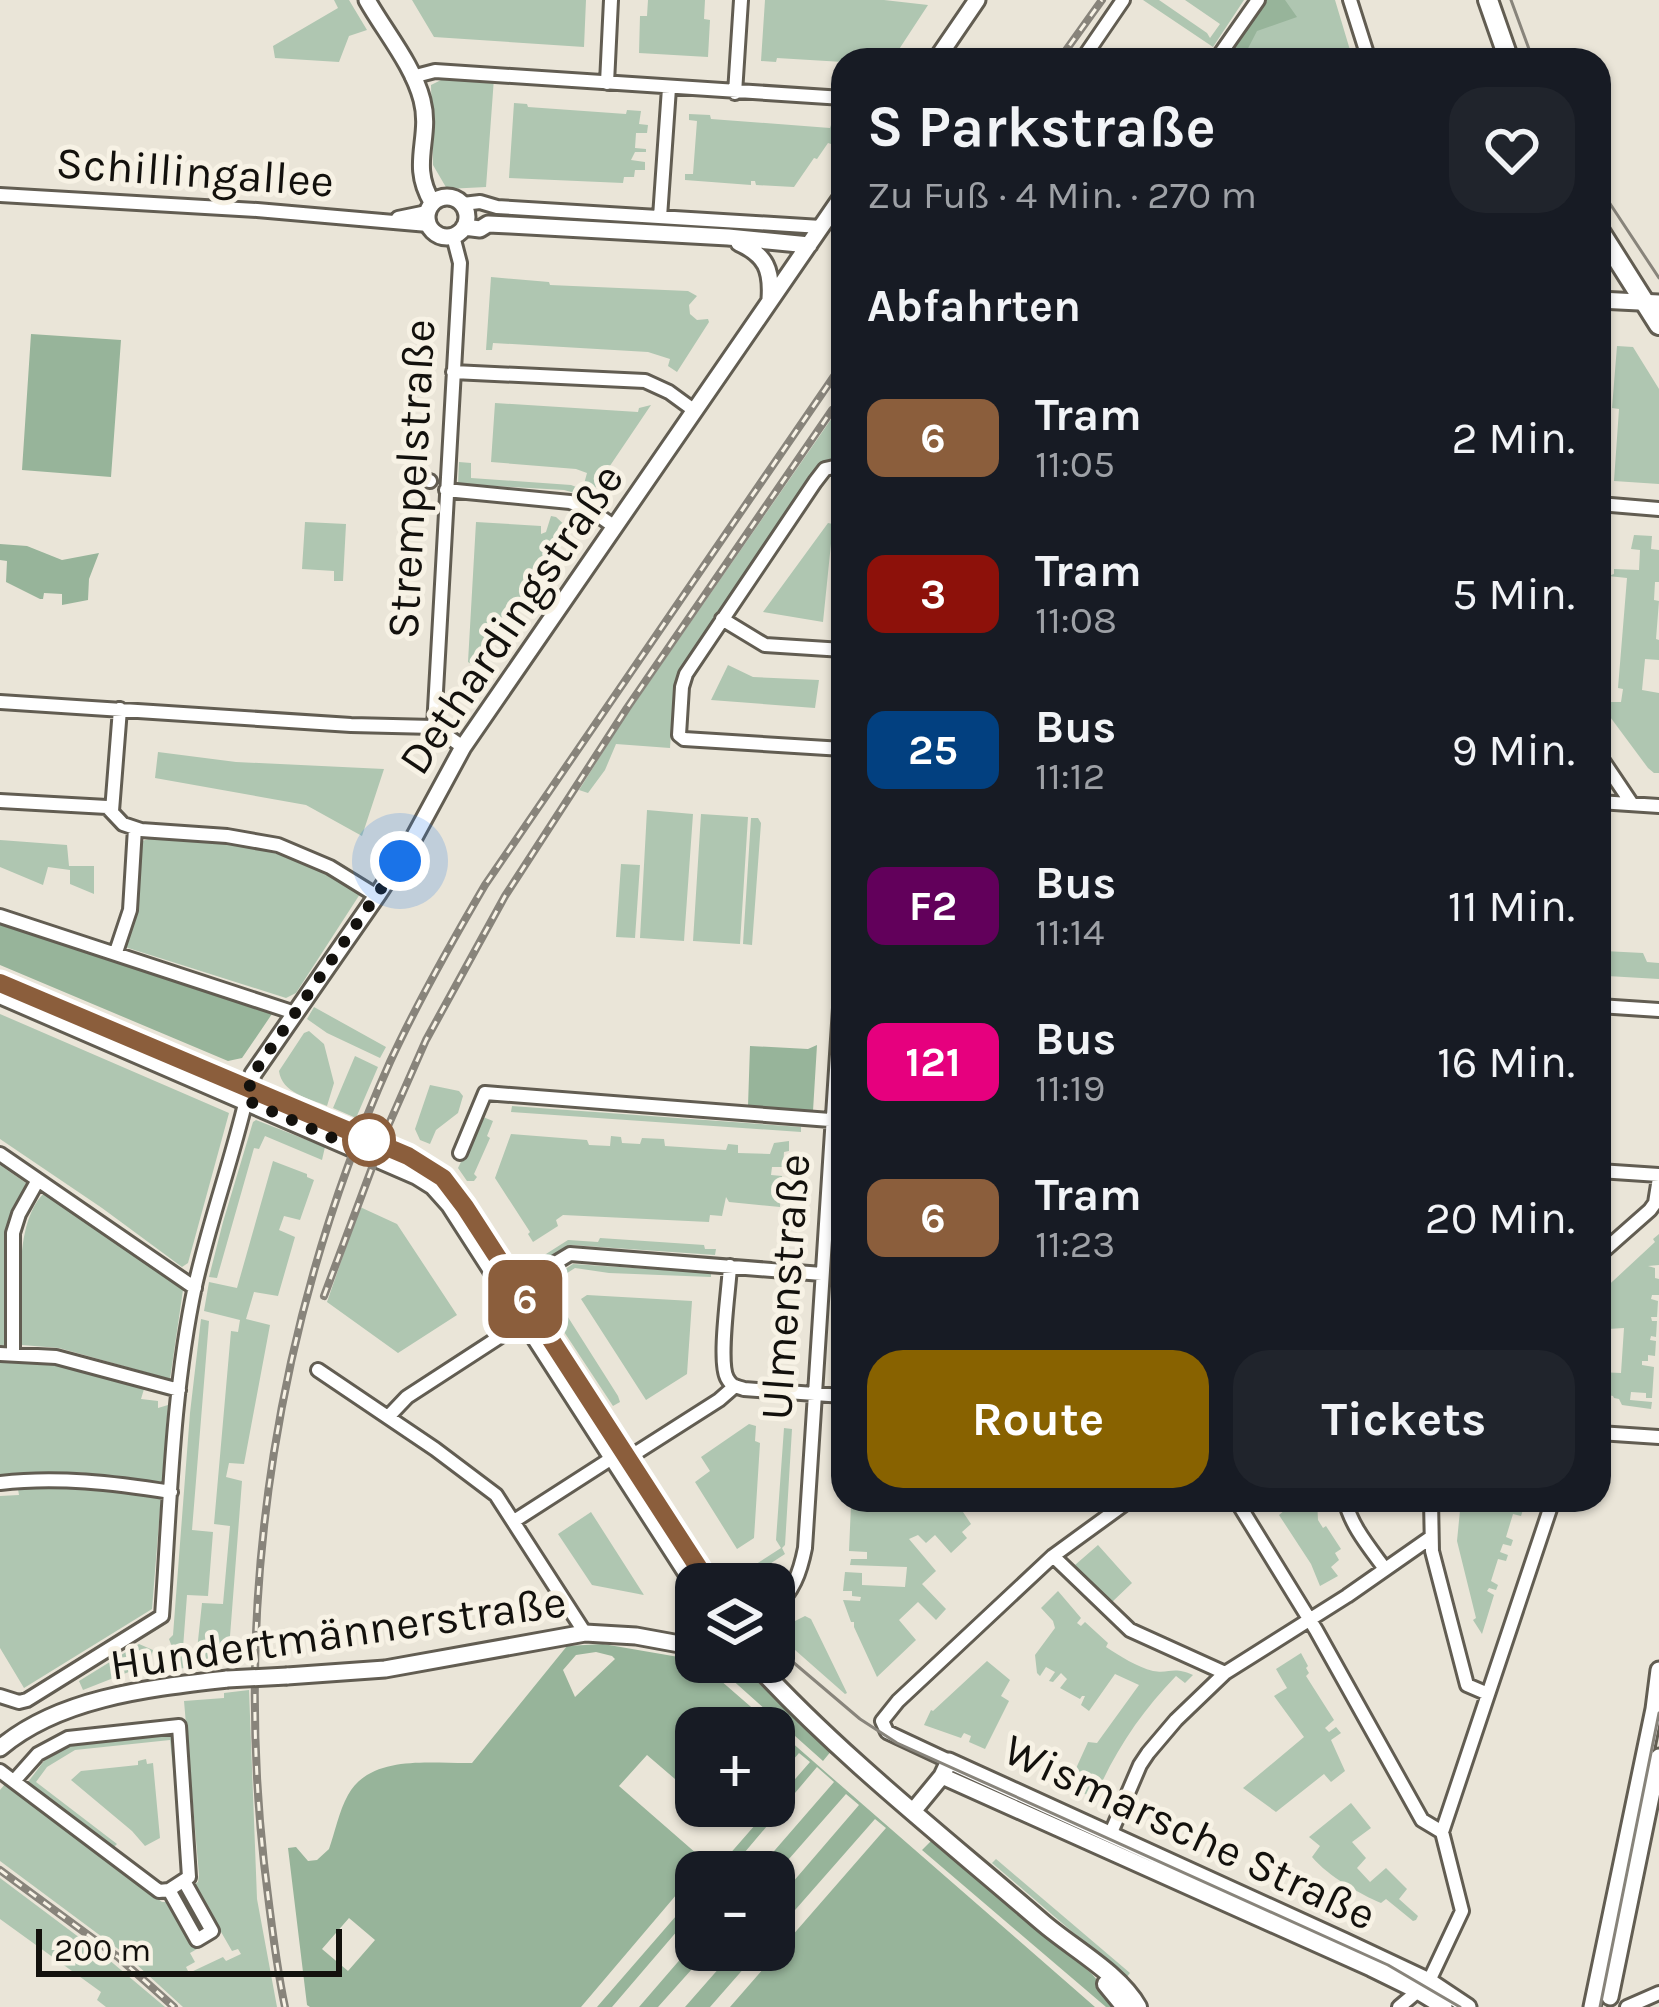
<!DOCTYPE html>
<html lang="de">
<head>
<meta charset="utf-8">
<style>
  :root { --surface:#171b24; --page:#20242c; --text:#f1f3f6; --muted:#9ea1a6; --accent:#886200 }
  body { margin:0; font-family:Karla,sans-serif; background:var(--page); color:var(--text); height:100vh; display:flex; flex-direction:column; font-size:45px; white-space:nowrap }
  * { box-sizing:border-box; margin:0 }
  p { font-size:39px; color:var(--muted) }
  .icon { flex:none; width:66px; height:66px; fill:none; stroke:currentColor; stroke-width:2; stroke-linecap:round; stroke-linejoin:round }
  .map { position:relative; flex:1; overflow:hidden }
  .sheet { position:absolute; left:831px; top:48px; width:780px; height:1464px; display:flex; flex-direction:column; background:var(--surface); border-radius:36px; box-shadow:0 3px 9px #0004 }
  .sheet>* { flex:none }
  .badge { padding:0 24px; border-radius:18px; font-size:42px; line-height:78px }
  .buttons { position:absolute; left:675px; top:1563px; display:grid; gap:24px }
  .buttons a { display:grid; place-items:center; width:120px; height:120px; border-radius:24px; background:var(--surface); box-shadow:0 3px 9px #0004; font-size:60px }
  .scale { position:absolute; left:36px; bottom:30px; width:306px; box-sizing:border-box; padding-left:12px; border:6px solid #13110d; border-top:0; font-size:33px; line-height:42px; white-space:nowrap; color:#13110d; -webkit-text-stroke:9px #f7f2e5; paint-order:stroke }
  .you { position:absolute; width:60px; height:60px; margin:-30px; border:9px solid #fff; border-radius:50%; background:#1a73e8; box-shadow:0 0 0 18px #1a73e833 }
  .map>.badge { position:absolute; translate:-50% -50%; box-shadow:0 0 0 6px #fff }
  h2 { padding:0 36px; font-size:45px; line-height:108px }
  .round { display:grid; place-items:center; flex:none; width:126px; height:126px; border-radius:36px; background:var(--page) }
  .head { display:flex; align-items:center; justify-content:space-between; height:204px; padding:0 36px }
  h1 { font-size:57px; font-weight:700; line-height:90px }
  .primary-button { display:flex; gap:24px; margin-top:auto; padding:24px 36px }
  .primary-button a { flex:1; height:138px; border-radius:36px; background:var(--accent); color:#fff; font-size:48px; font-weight:700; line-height:138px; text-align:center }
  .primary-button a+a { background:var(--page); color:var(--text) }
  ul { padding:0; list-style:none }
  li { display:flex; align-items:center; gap:36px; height:156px; padding:0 36px }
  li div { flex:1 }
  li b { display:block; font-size:45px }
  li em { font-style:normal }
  li .badge { min-width:132px; font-weight:700; text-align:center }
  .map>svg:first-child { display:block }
  .green { fill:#afc6b1 }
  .forest { fill:#97b49a; fill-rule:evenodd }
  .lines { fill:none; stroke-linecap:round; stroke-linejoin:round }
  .minor-casing { stroke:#625d52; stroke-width:18 }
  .tertiary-casing { stroke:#625d52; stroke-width:21 }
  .secondary-casing { stroke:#625d52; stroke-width:22 }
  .primary-casing { stroke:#625d52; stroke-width:24 }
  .minor { stroke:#fff; stroke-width:12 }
  .tertiary { stroke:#fff; stroke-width:15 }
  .secondary { stroke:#fff; stroke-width:16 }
  .primary { stroke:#fff; stroke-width:18 }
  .tram { stroke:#88847b; stroke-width:3 }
  .rail-casing { stroke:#88847b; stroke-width:8 }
  .rail { stroke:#f7f2e5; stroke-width:3; stroke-dasharray:9; stroke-linecap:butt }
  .tertiary-bridge-casing { stroke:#625d52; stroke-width:21; stroke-linecap:butt }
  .tertiary-bridge { stroke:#fff; stroke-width:15 }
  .line-casing { stroke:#fff; stroke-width:27 }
  .line { stroke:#8b5e3c; stroke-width:18 }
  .walk { stroke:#13110d; stroke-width:12; stroke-dasharray:0 21.6 }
  .stop-dot { fill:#fff; stroke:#8b5e3c; stroke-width:6 }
  .labels { text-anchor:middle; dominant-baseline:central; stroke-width:10; stroke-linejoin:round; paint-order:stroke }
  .street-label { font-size:45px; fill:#13110d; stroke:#f7f2e5 }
</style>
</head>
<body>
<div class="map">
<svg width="1659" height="2007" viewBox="0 0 1659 2007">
  <rect width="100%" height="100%" fill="#eae5d8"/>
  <path class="green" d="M334,0H349L367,30L349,36L339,62L275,58L273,46L338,8Z
    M412,0H586L584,47L434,37Z
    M648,0H705L704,19L710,20L708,57L639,53L640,16H647Z
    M765,0H884L928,5L892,60L843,62L777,58L776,62L761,61Z
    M1143,0H1159L1207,33L1210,38L1220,24L1185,0H1244L1213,47Z
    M1261,0H1335L1353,60H1220Z
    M445,78H494L486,187L447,189L433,165L431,85Z
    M514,103L527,104L528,107L626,114L627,110L641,111L639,124L648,125L647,133H636L635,148L646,149V152H635L631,160L645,162V170H635L634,177H624L623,183L509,178Z
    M689,114L710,115L711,119L830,128L831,125H839L842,121L843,126L831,144L828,143L817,159L814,158L794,187L756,185L755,181H751V185L685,180V174H693L697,121L689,120Z
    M491,277L549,282L550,285L688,291L697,296L689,305L690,314L697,320L708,319L709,322L677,372L668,366L670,359L648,352L493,343L492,350H486Z
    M1617,346L1633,347L1659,389V484L1614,481L1619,409L1612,408Z
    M843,402V464L821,468L683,669L674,687L670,748L616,744L605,770L588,793L579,790L623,720Z
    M495,403L638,412L639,408L651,405L595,488L584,484L587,473L576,469L491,462Z
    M459,462L471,463V478L571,485L584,490L582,495L564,490L458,484Z
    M551,516L556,517L568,528L473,665L468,662L476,522L541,526V534L546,532Z
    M305,522L346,524L343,581H334V571L302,569Z
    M828,523L833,524L823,622L763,612Z
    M1634,535L1652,536L1651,549L1659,550V582H1655L1654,600L1659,601L1656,639L1659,640V660L1645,659L1642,690L1659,693V773H1654L1648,768L1599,702H1621L1623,689L1618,688L1627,578L1608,576L1614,574V569L1639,570L1640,550L1631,549Z
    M728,665L753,677L819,680L815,708L711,700Z
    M158,752L236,762L384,769L362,836L306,805L155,778Z
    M647,810L693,814L684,941L640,938Z
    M701,814L748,817L740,944L693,941Z
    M751,818H758L761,823L752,945L743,944Z
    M155,837C182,844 212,841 240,844C285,849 323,869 360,894L296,993L286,998L125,947L138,910L142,841Z
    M0,840L67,845L69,866H94V894L70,884V870L48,867L43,885L0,867Z
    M621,864L640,865L635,938L616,937Z
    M1604,951L1643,953L1647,962L1659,963V979L1607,976Z
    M314,1007L386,1047L380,1058L327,1033L307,1019Z
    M0,1014L229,1113L188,1263L182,1267L102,1208L0,1139Z
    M309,1031L324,1044L334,1083L327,1106C308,1098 282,1093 279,1071L304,1033Z
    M355,1056L378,1067L356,1118L333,1108Z
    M430,1085L459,1091L463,1096L458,1113L436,1130L430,1144L420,1140L415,1129Z
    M512,1106L801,1127V1132L511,1112Z
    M483,1117L493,1121L487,1136L490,1138L474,1174L477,1177L474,1181H467L458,1168Z
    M256,1120L325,1147L322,1160L265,1136L259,1149L254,1148L217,1278L209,1277L223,1222L253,1122Z
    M511,1134L587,1140L589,1145L610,1146L611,1136L621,1137L622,1143L640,1144L642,1138L664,1139L665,1146L726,1150L728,1144L738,1145V1153L770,1154L774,1143L789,1141V1151L784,1152L783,1167H772L771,1175L782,1176L780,1207L729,1202L726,1197L722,1216L710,1215L709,1222L563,1215L556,1220L558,1226L533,1242L528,1234L530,1232L495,1178Z
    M273,1161L307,1174V1177L314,1180L300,1220L284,1216L279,1230L295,1237L278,1296L254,1292L246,1319L270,1325L244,1464L229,1463L226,1477L242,1481L228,1662L170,1670L172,1647L169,1639L173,1635L190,1413L201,1319L209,1321L192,1530L213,1532L208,1596L187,1595L183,1648L197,1650L202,1603L223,1604L230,1526L214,1524L231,1331L238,1332L240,1320L204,1311L209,1282L237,1288Z
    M0,1165L29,1185L9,1232L8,1345H0Z
    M44,1193L183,1290L170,1379L59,1348L22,1345C22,1302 12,1225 44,1193Z
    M360,1207L397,1224L457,1315L398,1353L327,1302Z
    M1659,1234V1265L1648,1266L1655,1268V1278L1659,1279V1295H1652L1651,1299L1658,1301L1657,1317H1651L1652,1321H1657L1656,1337L1651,1336L1650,1340L1656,1341L1655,1356L1648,1355V1361H1642V1365L1654,1367L1652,1398H1646V1393L1631,1392L1630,1400L1652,1402L1651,1409L1622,1405L1619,1399L1614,1398L1613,1396L1608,1395V1400H1599V1372L1621,1373L1624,1328L1608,1329L1607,1346L1599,1345V1294L1655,1242L1653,1239Z
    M600,1238L704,1245L705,1249H716L715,1255L571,1245L538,1265L535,1261L568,1240L598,1242Z
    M573,1264L711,1273V1277L609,1273L575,1268L550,1284L548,1280Z
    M587,1295L692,1301L687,1374L646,1400L581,1299Z
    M551,1299L558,1311L566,1314L618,1396L620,1402L613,1406L545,1303Z
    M30,1360L100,1375L144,1389L141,1399L158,1401V1408L168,1405L162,1482L77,1472L0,1476V1362Z
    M749,1424L756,1426L755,1441L760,1443L754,1538L737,1549L695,1482L710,1471L701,1457Z
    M784,1428L792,1429L785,1545L782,1548L785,1554L751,1576L747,1570L781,1548L776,1540Z
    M62,1487L161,1497L152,1609L24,1688L0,1648V1496L19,1495L18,1489Z
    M864,1500H997L963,1512L971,1524L962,1532L967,1538L951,1553L935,1535L926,1543L918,1535L909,1539L936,1571L922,1584L946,1609L936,1620L918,1602L899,1620L916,1640L877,1677L854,1627V1622H851L843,1600L860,1601L861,1597L852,1596V1591H843L845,1572L862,1573V1585L905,1587L907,1567L850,1565L851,1559H867V1552L849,1551L851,1505L868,1506V1501Z
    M1269,1500H1317L1318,1520L1323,1528L1326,1526L1341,1549L1335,1553L1339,1560L1331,1567L1338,1576L1320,1586L1311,1564L1279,1515L1285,1510L1282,1506L1276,1510Z
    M1461,1500H1518L1515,1508L1523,1510L1521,1516L1513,1514L1506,1537L1513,1540L1511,1546L1503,1544L1500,1552L1508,1555L1506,1561L1498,1559L1491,1581L1498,1585L1496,1590L1489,1588L1487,1591L1494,1595L1482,1634L1473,1620L1476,1618L1457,1541Z
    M591,1512L644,1595L592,1585L558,1534Z
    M1098,1545L1132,1583L1111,1603L1075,1565Z
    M1058,1591L1081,1618L1077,1623L1081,1626L1085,1622L1108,1643L1106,1647C1120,1656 1137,1667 1153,1671C1170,1674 1173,1666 1193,1675L1185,1683L1176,1676C1145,1708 1121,1742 1102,1782L1110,1787L1108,1791L1102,1790L1098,1800L1068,1786L1088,1742L1097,1743L1139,1685L1115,1674L1089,1711L1081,1705L1085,1696H1082L1080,1699L1060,1688L1067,1679L1061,1673L1053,1682L1049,1681L1055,1672L1046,1667L1040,1676L1037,1673L1035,1655L1055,1628L1053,1621L1041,1608Z
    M805,1616L811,1619L847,1693L845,1694L778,1635L779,1629Z
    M139,1644L153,1650L149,1664L83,1690L79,1681Z
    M1301,1653L1308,1666L1306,1668L1309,1673L1306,1676L1334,1720L1325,1728L1329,1732L1336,1727L1341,1733L1331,1740L1345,1771L1331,1782L1324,1774L1276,1812L1243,1788L1304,1737L1274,1696L1287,1688L1276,1669Z
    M987,1661L1010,1680L1001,1696L1009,1701L985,1749L969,1742L971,1736L964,1733L961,1738L924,1725L931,1710L933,1711Z
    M249,1690L257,1899L277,2007H183L125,1954L0,1861V1790L5,1784L162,1902H172L197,1949L190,1953L195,1962L186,1967L189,1973L223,1957L226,1961L241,1954L238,1949L232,1951L194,1885L198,1882L199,1875L184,1701L224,1698V1693Z
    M173,1734L184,1848L179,1852L180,1835L170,1740L75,1750L47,1767L36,1782L117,1844L113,1848L28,1782L44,1761L74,1743Z
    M146,1759L147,1764L153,1763L160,1838L145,1846L132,1831L71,1780L81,1771L138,1765V1761Z
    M1351,1803L1371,1828L1352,1842L1366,1858L1357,1868L1370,1882L1386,1868L1407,1889L1399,1899L1418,1916L1416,1920L1413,1921L1386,1899L1381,1903C1360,1894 1329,1877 1312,1857L1320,1846L1309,1837Z
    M996,1859L1130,1973L1126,1978L992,1863Z
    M0,1878L108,1959L165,2007H106L97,2000L101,1992L0,1919Z"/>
  <path class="forest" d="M1261,0H1285L1297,17L1257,31L1242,60H1220Z
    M31,334L121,340L111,477L22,470Z
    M0,544L27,546L62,560L99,553L89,579L88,600L62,605V594L44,593L43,599H40L6,582L7,561L0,560Z
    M0,921L274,1011L242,1058L228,1061L0,965Z
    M817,1045L813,1111L748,1106L750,1046L808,1049Z
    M603,1644L696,1660L722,1670L720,1680L1095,2007H730L886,1828L875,1819L774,1934V1904L859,1805L846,1794L774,1876V1872H756L834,1782L817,1767L728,1872H714L810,1762L799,1753L774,1782V1728H696V1797L647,1755L619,1786L705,1861L581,2007H310L307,2005L288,1848L296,1847L308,1861L317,1860L329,1849C335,1832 339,1811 348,1795C371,1753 433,1764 472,1763L567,1646ZM596,1652L612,1656L615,1659L575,1697L563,1670L576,1655ZM349,1918L375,1940L348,1971L322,1949Z
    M743,1667L785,1709L832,1750L823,1761L729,1677Z
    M934,1838L1092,1974L1120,2007H1106L922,1850Z
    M696,1893V1909L612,2007H597Z
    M696,1941V1950H709L658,2007H639Z
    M735,1950H760L710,2007H685Z"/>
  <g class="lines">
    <g class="minor-casing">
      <path id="minor" d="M1350,0L1369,60
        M1082,60L1123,0
        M1216,60L1258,0
        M412,77L435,71L843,98
        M607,83L611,0
        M735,93L741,0
        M0,195L257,210L428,225
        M463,204L480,202L497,207L821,227
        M660,217L669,88
        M398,218L427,212
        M453,372L645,381L669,392L695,411
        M843,465L825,469L815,482L686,674L682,687L679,735L684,739L843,749
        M425,480L430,481
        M446,490L570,502L589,509L615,527
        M1599,504L1659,509
        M1599,598V625
        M722,619L765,645L843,650
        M0,702L351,725L434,727L463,747
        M434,727L460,263L453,236
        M1599,755L1632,804
        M0,801L107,807L123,824L141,830L227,836L278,845L330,867L377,896
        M1599,802L1659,806
        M112,811L120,709
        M0,916L295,1013
        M116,952L130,910L135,828
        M1599,1006L1659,1010
        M460,1153L485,1093L843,1121
        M0,1154L195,1288
        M1599,1171L1659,1175
        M1599,1255L1650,1210L1655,1203L1659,1178
        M730,1266C729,1289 718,1361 727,1378C732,1387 735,1386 744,1389L843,1396
        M506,1293L570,1254L822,1274
        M13,1353V1233L19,1214L38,1180
        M0,1354L56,1357L179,1390
        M318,1370L435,1449L496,1495L585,1633
        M388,1417L407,1397L524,1321
        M1599,1433L1659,1437
        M617,1465L719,1400L735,1386
        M0,1483C57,1476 114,1483 171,1492
        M1236,1500L1316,1630L1422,1820L1442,1832L1462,1911L1429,1981
        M1345,1500C1351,1526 1369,1547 1385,1569
        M1431,1500L1432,1551L1467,1685L1488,1694
        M514,1521L612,1458
        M1053,1556L1130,1630L1225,1673
        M774,1609C793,1592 800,1573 805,1548L843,962
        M0,1696L19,1702L27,1700L162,1616C170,1506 172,1394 195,1286C209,1223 231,1163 246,1100
        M949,1761L887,1732L882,1721L898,1701L1053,1556L1130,1500
        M0,1771L159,1891L169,1890L189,1877L179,1726L68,1738L38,1754L14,1781
        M1442,1832L1553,1500
        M1110,1835L1140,1765L1148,1753L1176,1720L1225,1673L1347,1596L1430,1538
        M169,1890L197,1940L212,1931L184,1881
        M1399,2007L1418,1991
        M1627,2007L1659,1993"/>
    </g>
    <g class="tertiary-casing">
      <path id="tertiary" d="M367,0C385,32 413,65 422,100C432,138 409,164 432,202
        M936,60L977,0
        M427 217a20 20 0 1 1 40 0a20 20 0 1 1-40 0Z
        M464,227L480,229L488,224L510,225L728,237L809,245
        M739,243C766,255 772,270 770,299
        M1599,252V258
        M1599,300L1659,303
        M246,1100L253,1074L378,894L411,843L463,747L843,195
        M287,1676L385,1669L585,1633L636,1636L696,1647
        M0,1748C60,1697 151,1688 227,1679
        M942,1776L1371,1968L1418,1991L1444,2007
        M914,1810L942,1776L949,1761L1344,1941L1429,1981L1468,2007
        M1610,1997L1659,1757
        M1592,2007L1654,1709L1659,1670"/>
    </g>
    <g class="secondary-casing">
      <path id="secondary" d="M0,995L417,1176L433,1186L450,1205L696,1587
        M754,1662C841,1757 945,1838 1042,1922C1072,1948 1119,1973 1138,2007
        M1106,1984L1125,2007"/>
    </g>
    <g class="primary-casing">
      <path id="primary" d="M1488,0L1509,60
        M1599,230L1659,325"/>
    </g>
    <use href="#minor" class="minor"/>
    <use href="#tertiary" class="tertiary"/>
    <use href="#secondary" class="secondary"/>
    <use href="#primary" class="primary"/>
    <path class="tram" d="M1511,0L1533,60
      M1599,187L1659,278
      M0,977L425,1160L444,1172L471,1206L715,1584
      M774,1646L860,1719L897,1743L1388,1965L1460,2007
      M1600,2007L1659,1713"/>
    <g class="rail-casing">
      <path id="rail" d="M1059,60L1102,0
        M324,1296L385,1133L426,1040L505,896L627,708L832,410
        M0,1870L118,1957L174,2007
        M285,2007C275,1960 270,1911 264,1863C234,1589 278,1313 390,1062C418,1001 451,943 485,885L843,363"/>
    </g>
    <use href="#rail" class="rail"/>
    <g class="tertiary-bridge-casing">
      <path id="tertiary-bridge" d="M227,1679L287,1676"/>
    </g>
    <use href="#tertiary-bridge" class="tertiary-bridge"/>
  </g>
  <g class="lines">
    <g class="line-casing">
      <path id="line" d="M0,983L408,1156L443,1178L465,1207L709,1584"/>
    </g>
    <use href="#line" class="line"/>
    <path class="walk" d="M369,1140L358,1149L246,1100L253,1074L400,861"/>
  </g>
  <circle class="stop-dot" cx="369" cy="1140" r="24"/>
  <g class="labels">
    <g class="street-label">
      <text transform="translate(195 172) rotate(4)">Schillingallee</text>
      <text transform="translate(411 479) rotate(-87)">Strempelstraße</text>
      <text transform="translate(511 619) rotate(-56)">Dethardingstraße</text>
      <text transform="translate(785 1287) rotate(-86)">Ulmenstraße</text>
      <text transform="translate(338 1633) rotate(-8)">Hundertmännerstraße</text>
      <text transform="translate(1190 1832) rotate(25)">Wismarsche Straße</text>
    </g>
  </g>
</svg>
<div class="buttons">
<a><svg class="icon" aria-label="layers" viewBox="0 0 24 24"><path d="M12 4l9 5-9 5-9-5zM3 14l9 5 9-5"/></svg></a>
<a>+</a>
<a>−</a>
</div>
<div class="scale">200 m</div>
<div class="you" style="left:400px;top:861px"></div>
<b class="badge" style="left:525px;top:1299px;background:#8b5e3c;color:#fff">6</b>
<section class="sheet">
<div class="head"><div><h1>S Parkstraße</h1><p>Zu Fuß · 4 Min. · 270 m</p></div><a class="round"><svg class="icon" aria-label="heart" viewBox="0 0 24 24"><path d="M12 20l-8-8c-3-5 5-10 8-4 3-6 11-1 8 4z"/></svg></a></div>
<h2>Abfahrten</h2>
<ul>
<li><span class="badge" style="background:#8b5e3c;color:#fff">6</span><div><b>Tram</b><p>11:05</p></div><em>2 Min.</em></li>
<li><span class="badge" style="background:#8d110a;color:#fff">3</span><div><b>Tram</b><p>11:08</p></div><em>5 Min.</em></li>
<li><span class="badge" style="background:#024080;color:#fff">25</span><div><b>Bus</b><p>11:12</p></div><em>9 Min.</em></li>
<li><span class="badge" style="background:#62005b;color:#fff">F2</span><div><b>Bus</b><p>11:14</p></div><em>11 Min.</em></li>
<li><span class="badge" style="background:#e6007e;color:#fff">121</span><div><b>Bus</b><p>11:19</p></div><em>16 Min.</em></li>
<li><span class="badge" style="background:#8b5e3c;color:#fff">6</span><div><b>Tram</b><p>11:23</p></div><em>20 Min.</em></li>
</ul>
<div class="primary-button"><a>Route</a><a>Tickets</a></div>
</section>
</div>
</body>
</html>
